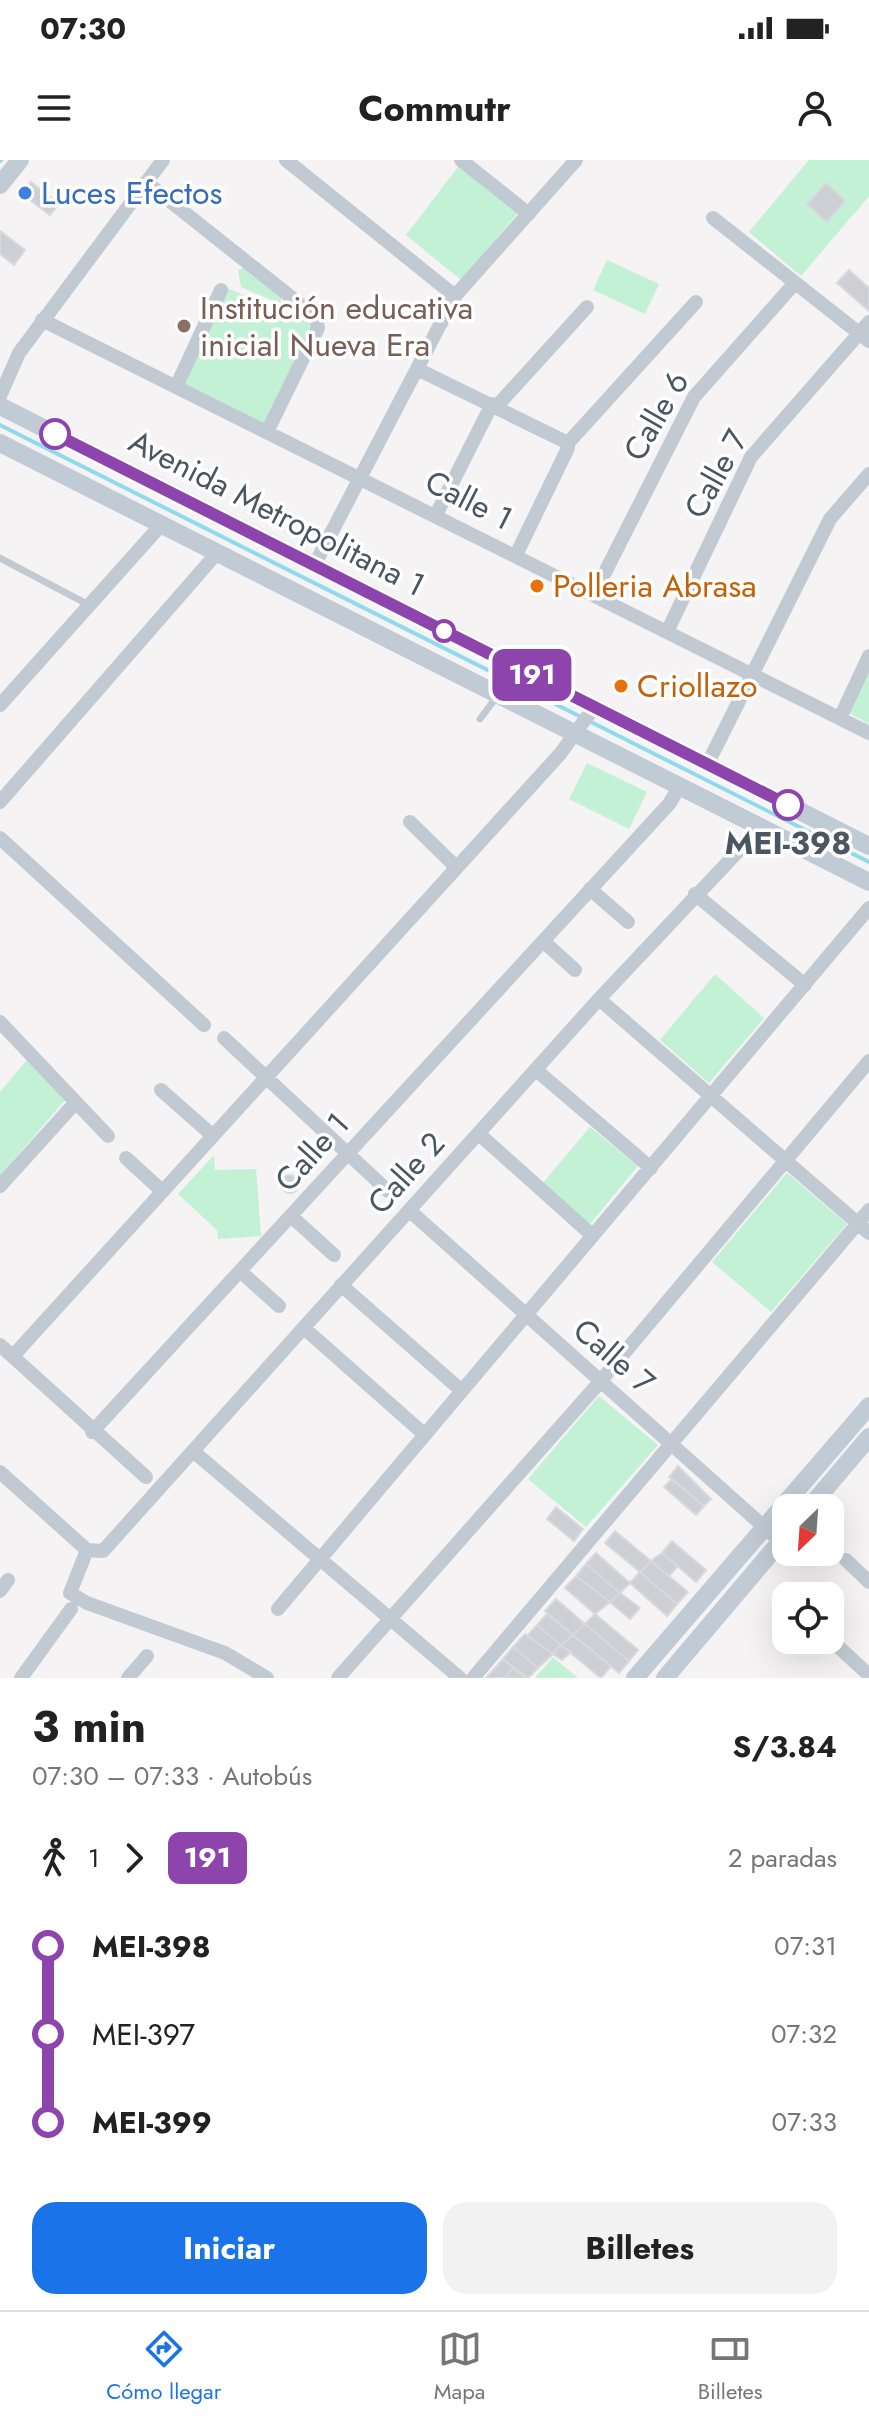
<!DOCTYPE html>
<html lang="es">
<head>
<meta charset="utf-8">
<style>
  :root { --surface:#fff; --page:#f2f2f2; --text:#222; --muted:#767676; --line:#e0e0e0; --accent:#1a73e8 }
  body { margin:0; font-family:Jost,sans-serif; background:var(--page); color:var(--text); height:100vh; display:flex; flex-direction:column; font-size:30px; white-space:nowrap }
  * { box-sizing:border-box; margin:0 }
  p { font-size:26px; color:var(--muted) }
  .icon { flex:none; width:44px; height:44px; fill:none; stroke:currentColor; stroke-width:2; stroke-linecap:round; stroke-linejoin:round }
  .map { position:relative; height:1518px; overflow:hidden }
  .details { display:flex; flex-direction:column; background:var(--surface); flex:1 }
  .details>* { flex:none }
  .badge { padding:0 16px; border-radius:12px; font-size:28px; line-height:52px }
  .needle { width:52px; rotate:205deg }
  .fabs { position:absolute; left:772px; top:1334px; display:grid; gap:16px }
  .fabs a { display:grid; place-items:center; width:72px; height:72px; border-radius:16px; background:var(--surface); box-shadow:0 8px 32px #0002; font-size:40px }
  .map>.badge { position:absolute; translate:-50% -50%; box-shadow:0 0 0 4px #fff }
  .legs { display:flex; align-items:center; gap:12px; height:88px; padding:0 32px; font-size:26px }
  .legs p { margin-inline-start:auto }
  .summary { display:flex; align-items:center; justify-content:space-between; height:136px; padding:0 32px }
  h1 { font-size:44px; font-weight:700; line-height:60px }
  .button { display:flex; gap:16px; margin-top:auto; padding:16px 32px }
  .button a { flex:1; height:92px; border-radius:24px; background:var(--accent); color:#fff; font-size:32px; font-weight:700; line-height:92px; text-align:center }
  .button a+a { background:var(--page); color:var(--text) }
  ul { padding:0 32px; list-style:none }
  li { display:flex; align-items:center; gap:28px; height:88px; font-size:30px }
  li i { display:grid; place-items:center; width:12px; height:100%; margin:0 10px; background:currentColor }
  li i::after { content:''; width:20px; height:20px; margin:-10px; border:6px solid; border-radius:50%; background:var(--surface) }
  li p { margin-inline-start:auto }
  li:first-child i { background:linear-gradient(#0000 50%,currentColor 0) }
  li:last-child i { background:linear-gradient(currentColor 50%,#0000 0) }
  .status { display:flex; justify-content:space-between; align-items:center; height:56px; padding:0 40px; background:var(--surface); direction:ltr }
  .status svg { height:22px; fill:currentColor }
  header { display:flex; justify-content:space-between; align-items:center; height:104px; padding:0 32px; background:var(--surface); font-size:36px; font-weight:700 }
  .menu { display:flex; justify-content:space-around; align-items:center; height:112px; border-top:2px solid var(--line); background:var(--surface); font-size:22px; color:var(--muted) }
  .menu a { display:grid; justify-items:center; gap:4px }
  .menu .selected { color:var(--accent) }
  .map>svg:first-child { display:block }
  .green { fill:#c3f1d5 }
  .lines { fill:none; stroke-linecap:round; stroke-linejoin:round }
  .stream { stroke:#90daee; stroke-width:4 }
  .building { fill:#cdcfd5; stroke:#d7d9de; stroke-width:2 }
  .lane { stroke:#c1cad2; stroke-width:7 }
  .street { stroke:#c1cad2; stroke-width:14 }
  .secondary { stroke:#c1cbd6; stroke-width:18 }
  .line-1-casing { stroke:#fff; stroke-width:18 }
  .line-1 { stroke:#8e44ad; stroke-width:12 }
  .shop-dot { fill:#3f7fe0; stroke:#fff; stroke-width:3 }
  .education-dot { fill:#8d6e63; stroke:#fff; stroke-width:3 }
  .stop-1-dot { fill:#fff; stroke:#8e44ad; stroke-width:4 }
  .food-dot { fill:#e8710a; stroke:#fff; stroke-width:3 }
  .labels { text-anchor:middle; dominant-baseline:central; stroke-width:7; stroke-linejoin:round; paint-order:stroke }
  .shop-label { font-size:32px; fill:#366cbe; stroke:#fff; text-anchor:start }
  .education-label { font-size:32px; fill:#785e54; stroke:#fff; text-anchor:start }
  .street-label { font-size:32px; fill:#4a5661; stroke:#fff }
  .food-label { font-size:32px; fill:#c56008; stroke:#fff; text-anchor:start }
  .stop-label { font-size:32px; font-weight:bold; fill:#4a5661; stroke:#fff }
</style>
</head>
<body>
<div class="status"><b>07:30</b><svg viewBox="0 0 49 12"><path d="M0 12V9h3v3zM5 12V6h3v6zM10 12V3h3v9zM15 12V0h3v12zM26 1h20v11H26zM47 4h2v5h-2z"/></svg></div>
<header><svg class="icon" aria-label="menu" viewBox="0 0 24 24"><path d="M4 6h16M4 12h16M4 18h16"/></svg>Commutr<svg class="icon" aria-label="person" viewBox="0 0 24 24"><circle cx="12" cy="8" r="4"/><path d="M4 21q1-7 8-7t8 7"/></svg></header>
<div class="map">
<svg width="869" height="1518" viewBox="0 0 869 1518">
  <rect width="100%" height="100%" fill="#f5f3f3"/>
  <path class="green" d="M809,0H869V36L801,116L749,72Z
    M461,3L520,51L461,120L406,75Z
    M607,100L659,124L645,154L593,130Z
    M243,108L281,138V144L241,127L238,110Z
    M227,128L314,165L266,265L181,224Z
    M869,507V564L847,552Z
    M587,603L647,632L629,669L569,639Z
    M715,814L764,858L709,923L660,880Z
    M27,900L65,940L0,1016V932Z
    M590,967L638,1006L590,1064L542,1024Z
    M214,995L215,1010L256,1009L261,1076L218,1079L217,1070L178,1034Z
    M787,1013L847,1064L771,1152L712,1102Z
    M599,1236L658,1285L586,1367L528,1319Z
    M553,1497L578,1518H535Z"/>
  <g class="lines">
    <path class="stream" d="M0,1L1,0
      M0,265L581,557
      M589,561L869,702"/>
  </g>
  <path class="building" d="M31,22L59,44L50,55L22,34Z
    M826,23L845,41L827,62L807,44Z
    M0,71L25,90L14,105L0,94Z
    M849,110L869,128V151L837,123Z
    M281 1024a9 9 0 1 1 18 0a9 9 0 1 1-18 0Z
    M678,1306L711,1339L704,1346L669,1317Z
    M672,1319L704,1346L696,1355L664,1327Z
    M556,1347L583,1369L574,1381L547,1359Z
    M615,1371L651,1401L640,1412L605,1383Z
    M672,1381L706,1410L696,1422L662,1393Z
    M596,1393L630,1423L620,1433L586,1404Z
    M662,1393L678,1406L669,1416L651,1401Z
    M651,1401L688,1432L677,1444L640,1412Z
    M586,1404L620,1433L610,1442L576,1416Z
    M640,1412L677,1444L667,1456L630,1423Z
    M576,1416L610,1442L595,1454L565,1428Z
    M620,1433L640,1448L630,1459L610,1442Z
    M556,1439L585,1464L573,1475L545,1451Z
    M547,1454L573,1475L561,1485L537,1465Z
    M595,1454L638,1490L629,1501L585,1464Z
    M585,1464L629,1501L619,1513L573,1475Z
    M537,1465L561,1485L553,1494L527,1476Z
    M525,1474L553,1494L538,1508L513,1487Z
    M573,1475L611,1506L601,1518L561,1485Z
    M561,1485L571,1492L562,1500L553,1494Z
    M513,1487L538,1508L528,1518L503,1499Z
    M503,1499L513,1508L505,1518H486Z
    M513,1508L526,1518H505Z"/>
  <g class="lines">
    <path class="lane" d="M0,398L89,445
      M480,559L498,535"/>
    <path class="street" d="M286,0L455,136
      M461,0L529,54
      M146,22L316,157L318,168L267,272
      M713,58L869,181
      M42,160L869,573
      M417,209L568,283
      M176,227L221,130
      M0,236L19,193L163,0
      M497,246L587,147
      M436,355L492,244
      M516,395L568,288V283L696,142
      M315,404L455,136L576,0
      M594,434L694,237L794,124
      M667,472L751,297L869,162
      M0,545L161,365
      M840,558L869,496
      M708,603L830,359L869,314
      M0,642L217,393
      M410,662L455,706
      M0,678L204,865
      M590,729L628,762
      M695,734L805,825
      M543,781L575,810
      M599,839L869,1073
      M0,862L108,976
      M224,878L388,1031
      M536,910L651,1008
      M161,930L212,975
      M479,974L593,1076
      M126,998L161,1030
      M0,1026L76,942
      M410,1051L781,1382
      M291,1056L334,1095
      M240,1111L279,1146
      M341,1125L462,1231
      M304,1168L425,1275
      M0,1185L146,1317
      M13,1196L560,594L595,546
      M92,1272L669,644L680,626
      M194,1292L460,1518
      M0,1312L87,1390L103,1391L599,839L761,667
      M87,1390L70,1433L87,1443L225,1493L267,1518
      M846,1400L869,1422
      M0,1431L8,1420
      M278,1449L869,748
      M830,1479L869,1515
      M21,1518L71,1449
      M128,1518L147,1496
      M338,1518L599,1223L869,901
      M473,1518L869,1050"/>
    <path class="secondary" d="M0,25L20,0
      M0,246L869,686
      M0,283L869,722
      M809,1348L869,1277
      M635,1518L869,1246
      M665,1518L786,1375"/>
  </g>
  <g class="lines">
    <g class="line-1-casing">
      <path id="line-1" d="M55,274L788,645"/>
    </g>
    <use href="#line-1" class="line-1"/>
  </g>
  <circle class="shop-dot" cx="25" cy="33" r="8"/>
  <circle class="education-dot" cx="184" cy="166" r="8"/>
  <g class="stop-1-dot">
    <circle cx="55" cy="274" r="14"/>
    <circle cx="444" cy="471" r="10"/>
    <circle cx="788" cy="645" r="14"/>
  </g>
  <g class="food-dot">
    <circle cx="537" cy="426" r="8"/>
    <circle cx="621" cy="526" r="8"/>
  </g>
  <g class="labels">
    <g class="shop-label">
      <text x="41" y="33">Luces Efectos</text>
    </g>
    <g class="education-label">
      <text x="200" y="148">Institución educativa<tspan x="200" dy="37">inicial Nueva Era</tspan></text>
    </g>
    <g class="street-label">
      <text transform="translate(656 256) rotate(-60)">Calle 6</text>
      <text transform="translate(716 314) rotate(-61)">Calle 7</text>
      <text transform="translate(469 340) rotate(27)">Calle 1</text>
      <text transform="translate(277 353) rotate(27)">Avenida Metropolitana 1</text>
      <text transform="translate(312 992) rotate(-48)">Calle 1</text>
      <text transform="translate(406 1013) rotate(-48)">Calle 2</text>
      <text transform="translate(614 1196) rotate(41)">Calle 7</text>
    </g>
    <g class="food-label">
      <text x="553" y="426">Polleria Abrasa</text>
      <text x="637" y="526">Criollazo</text>
    </g>
    <g class="stop-label">
      <text x="788" y="683">MEI-398</text>
    </g>
  </g>
</svg>
<div class="fabs">
<a><svg class="needle" viewBox="-14 -14 28 28"><path d="M0-13l5 13h-10z" fill="#e53935"/><path d="M0 13l5-13h-10z" fill="#767676"/></svg></a>
<a><svg class="icon" aria-label="locate" viewBox="0 0 24 24"><circle cx="12" cy="12" r="6"/><path d="M12 2v4M12 18v4M2 12h4M18 12h4"/></svg></a>
</div>
<b class="badge" style="left:532px;top:515px;background:#8e44ad;color:#fff">191</b>
</div>
<section class="details">
<div class="summary"><div><h1>3 min</h1><p>07:30 – 07:33 · Autobús</p></div><b>S/3.84</b></div>
<div class="legs"><svg class="icon" aria-label="walk" viewBox="0 0 24 24"><circle cx="13" cy="4" r="2"/><path d="M13 8l-2 6 4 7M11 14l-3 7M7 12l3-4h3l4 4"/></svg>1<svg class="icon" aria-label="forward" viewBox="0 0 24 24"><path d="M9 5l7 7-7 7"/></svg><b class="badge" style="background:#8e44ad;color:#fff">191</b><p>2 paradas</p></div>
<ul>
<li><i style="color:#8e44ad"></i><b>MEI-398</b><p>07:31</p></li>
<li><i style="color:#8e44ad"></i><span>MEI-397</span><p>07:32</p></li>
<li><i style="color:#8e44ad"></i><b>MEI-399</b><p>07:33</p></li>
</ul>
<div class="button"><a>Iniciar</a><a>Billetes</a></div>
</section>
<nav class="menu">
<a class="selected"><svg class="icon" aria-label="directions" viewBox="0 0 24 24"><path d="M12 3l9 9-9 9-9-9zM9 14v-3h6M13 9l2 2-2 2"/></svg>Cómo llegar</a>
<a><svg class="icon" aria-label="map" viewBox="0 0 24 24"><path d="M3 6l6-2 6 2 6-2v14l-6 2-6-2-6 2zM9 4v14M15 6v14"/></svg>Mapa</a>
<a><svg class="icon" aria-label="tickets" viewBox="0 0 24 24"><path d="M3 7h18v10H3zM15 7v10"/></svg>Billetes</a>
</nav>
</body>
</html>
